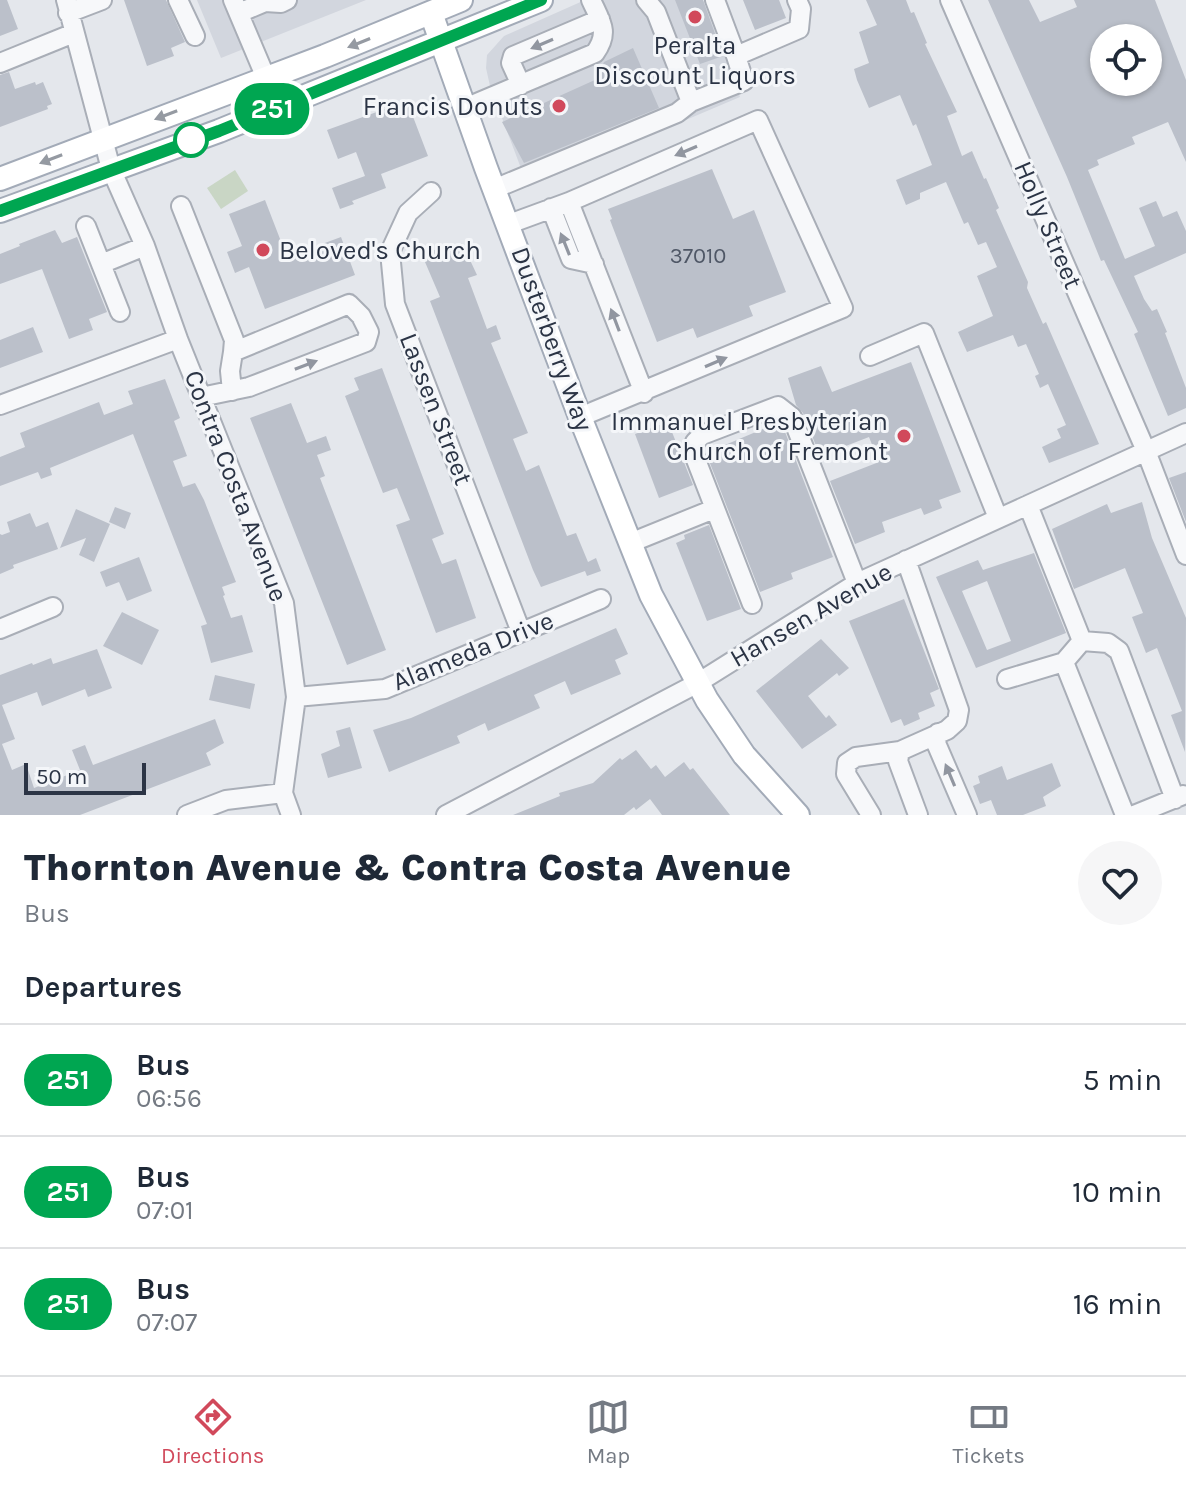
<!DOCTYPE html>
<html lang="en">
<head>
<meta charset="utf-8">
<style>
  :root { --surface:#fff; --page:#f6f6f7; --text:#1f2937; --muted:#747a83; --line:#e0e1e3; --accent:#d1495b }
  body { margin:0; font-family:Karla,sans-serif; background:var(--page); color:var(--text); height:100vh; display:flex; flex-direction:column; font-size:30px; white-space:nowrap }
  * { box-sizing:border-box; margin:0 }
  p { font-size:26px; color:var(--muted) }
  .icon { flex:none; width:44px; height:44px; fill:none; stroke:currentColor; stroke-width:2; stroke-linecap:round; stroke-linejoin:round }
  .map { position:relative; height:815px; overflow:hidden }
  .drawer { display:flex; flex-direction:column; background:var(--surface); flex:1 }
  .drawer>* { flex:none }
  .badge { padding:0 16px; border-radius:26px; font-size:28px; line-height:52px }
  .buttons { position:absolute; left:1090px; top:24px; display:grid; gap:16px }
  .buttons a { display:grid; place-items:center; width:72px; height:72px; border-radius:50%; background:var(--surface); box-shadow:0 2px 6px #0004; font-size:40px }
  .scale { position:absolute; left:24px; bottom:20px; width:122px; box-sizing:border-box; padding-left:8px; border:4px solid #2b3445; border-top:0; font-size:22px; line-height:28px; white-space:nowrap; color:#2b3445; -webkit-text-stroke:6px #f4f6f9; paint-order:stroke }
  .map>.badge { position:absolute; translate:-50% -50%; box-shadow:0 0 0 4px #fff }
  h2 { padding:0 24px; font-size:30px; line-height:72px }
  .round { display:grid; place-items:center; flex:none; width:84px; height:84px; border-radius:42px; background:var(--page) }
  .headline { display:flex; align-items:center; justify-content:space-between; height:136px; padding:0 24px }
  h1 { font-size:38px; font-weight:800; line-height:60px }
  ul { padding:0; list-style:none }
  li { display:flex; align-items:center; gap:24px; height:112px; padding:0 24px; border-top:2px solid var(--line) }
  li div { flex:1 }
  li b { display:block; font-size:30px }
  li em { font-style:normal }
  li .badge { min-width:88px; font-weight:700; text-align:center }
  .menu { display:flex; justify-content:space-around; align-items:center; height:112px; border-top:2px solid var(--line); background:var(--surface); font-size:22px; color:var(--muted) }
  .menu a { display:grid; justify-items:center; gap:4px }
  .menu .active { color:var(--accent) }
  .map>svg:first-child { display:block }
  .built { fill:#d2d6de }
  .green { fill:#c9d6c5 }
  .building { fill:#bbc0ca; fill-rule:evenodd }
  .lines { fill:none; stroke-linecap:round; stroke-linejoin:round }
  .minor-casing { stroke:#a9aeb7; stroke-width:22 }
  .major-casing { stroke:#a3abb8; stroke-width:26 }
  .minor { stroke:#f7f8fa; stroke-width:18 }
  .major { stroke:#fff; stroke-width:22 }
  .oneway { fill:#959aa2 }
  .oneway2 { fill:#9196a0 }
  .line-casing { stroke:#fff; stroke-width:18 }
  .line { stroke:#00a651; stroke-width:12 }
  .poi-dot { fill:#d1495b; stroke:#f4f6f9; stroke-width:3 }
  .stop-dot { fill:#fff; stroke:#00a651; stroke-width:4 }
  .labels { text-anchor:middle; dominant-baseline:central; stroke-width:6; stroke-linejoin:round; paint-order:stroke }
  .number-label { font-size:22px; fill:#4f5766 }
  .poi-label { font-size:26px; fill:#2b3445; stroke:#f4f6f9; text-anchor:end }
  .street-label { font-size:26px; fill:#2b3445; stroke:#f4f6f9 }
</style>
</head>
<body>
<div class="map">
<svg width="1186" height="815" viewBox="0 0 1186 815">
  <rect width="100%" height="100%" fill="#e4e7ec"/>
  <path class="built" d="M197,0H366L221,58Z
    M585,0H703L740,97L528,187L490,86L486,68L487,55L504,36Z"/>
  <path class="green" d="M235,170L248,191L221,209L207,188Z"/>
  <path class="building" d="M0,0H7L18,29L0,36Z
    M124,0H166L185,42L171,48L174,56L147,66Z
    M675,0H703L723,56L700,64Z
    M743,0H779L786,18L755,30Z
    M866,0H906L911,13L914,12L927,43L925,44L957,112L947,116L962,156L972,151L984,179L986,178L999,208L996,210L1028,282L1027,288L1043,324L1046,322L1099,444L1049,463L1042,447L1061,438L1057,429L1066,425L1048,384L1040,388L1035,376L1039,374L1026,344L1018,347L1013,335L967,352L958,332L993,316L977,276L997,267L986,242L978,245L968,222L964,224L946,182L920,193V199L906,205L896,180L932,165L916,124L913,126L900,95L869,108L857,80L854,69L869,63L859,32L877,25Z
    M988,0H1029L1040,22L1077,7L1074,0H1155L1186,80V162L1168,122L1132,137L1135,144L1097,160L1099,165L1088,170L1125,259L1155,246L1139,208L1156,201L1163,217L1177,211L1186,231V253L1134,276L1144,299L1152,311L1157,309L1167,332L1165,333L1186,388V408L1168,416L1134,334L1138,332L1104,260L1101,261L1067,177ZM1104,38H1148V82H1104Z
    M633,48L659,108L524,163L502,122L597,79L604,62Z
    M9,72L15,89L35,82L36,85L43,82L52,104L47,106L48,109L0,127V75Z
    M407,101L428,156L381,174L386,188L352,201L354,204L340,209L332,188L365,176L356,152L338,159L327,130Z
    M712,169L733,219L754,210L786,292L749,306L753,316L697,338L693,328L657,342L610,220L612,219L608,209Z
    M265,200L287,257L341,237L355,275L265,309L249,267L235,273L227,252L242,246L229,214Z
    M55,230L62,243L77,237L107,312L89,319L93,330L69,339L42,269L0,284V254L20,246L19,244Z
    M462,243L477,275L468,278L487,329L496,325L501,339L491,343L528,433L513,439L526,471L539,465L567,536L576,533L588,562L596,558L601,571L587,576L585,571L541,587L533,570L430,301L440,297L422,255L449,244L450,248Z
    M33,327L43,352L0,368V340Z
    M911,362L961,492L939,500L942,508L924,515L921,508L882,522L885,532L855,544L830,481L879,462L869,437L820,456L803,413L796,405L788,378L821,366L832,392Z
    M382,368L444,534L432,539L442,564L456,559L476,618L436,633L396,525L410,520L397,488L383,493L345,396L359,390L354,378Z
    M165,379L180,418L174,421L187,456L173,461L183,487L195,483L204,500L236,582L222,587L225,595L223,596L231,618L242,615L253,652L211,663L201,626L207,624L133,434L50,468L52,475L41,479L38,472L0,486V457L25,447L20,433L99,402L104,415L133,404L128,391Z
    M291,403L307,443L326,436L331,450L317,455L325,476L320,478L386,650L347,665L250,418Z
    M668,422L693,485L659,498L635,434Z
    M782,424L833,557L791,573L793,579L760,592L706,453L770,426L771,428Z
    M1186,472V522L1169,478Z
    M1142,502L1152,538L1186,618L1185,752L1171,715L1182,711L1157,648L1146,653L1132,617L1143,613L1125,568L1074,589L1052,529L1107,504L1111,513Z
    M115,507L131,513L125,529L109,522Z
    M76,509L110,524L94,562L79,555L86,538L60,548Z
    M30,513L36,527L48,522L58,549L13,565L14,568L0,574V534L2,535L10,532L7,522Z
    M709,525L741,609L707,621L676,543L685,539L684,535Z
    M1034,553L1066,633L976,668L936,577L978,560L983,570ZM987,581L1011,641L987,650L962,591Z
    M139,557L152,591L127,601L119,582L106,587L100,572Z
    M904,599L939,689L930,693L935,706L918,713L920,719L904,726L901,719L891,723L849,621Z
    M122,612L159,630L142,665L103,646Z
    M616,628L628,654L615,660L621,674L571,695L565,681L534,695L540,708L488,731L485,723L457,736L460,743L389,772L373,730L411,718Z
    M821,639L849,668L839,676L837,673L808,696L826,718L829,715L837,725L802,749L756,691Z
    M97,649L112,688L88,697L85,689L42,706L37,692L2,705L15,739L2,744L12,770L26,764L34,788L80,770L72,750L85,745L93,765L215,719L224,743L206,753L211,765L80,815H0V675L32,663L33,665L51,658L53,664Z
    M215,675L255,684L250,709L209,700Z
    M350,727L362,768L328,778L321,754L340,746L336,731Z
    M636,750L651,769L656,765L665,777L684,762L690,770L693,768L730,815H662L650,799L636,810L634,807L624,815H513L560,796L559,793L593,783L620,758L622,760Z
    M1052,763L1061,786L1043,797L1046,806L1023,815H997L991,800L980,804L973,786L980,783L978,776L1002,766L1007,780Z"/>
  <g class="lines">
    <g class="minor-casing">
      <path id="minor" d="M66,0L111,169L145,246L178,339L284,603L296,697L283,793L291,815
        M178,0L195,36
        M233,0L266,78
        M646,0L656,12L691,102L744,81L736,56
        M715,0L736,56L799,29L801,9L797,0
        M950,0L1146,451L1186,555
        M68,13L102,0
        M239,13L265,2L281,3L287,0
        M0,63L74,33
        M521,85L511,63L513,56L600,19
        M465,108L595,53C610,32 601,22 591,0
        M494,189L677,113L691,102
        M431,192L408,213L390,252L395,304L521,632
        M569,202L644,393
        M181,206L234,340L233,352
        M551,208L571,259L594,264
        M509,224L569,202L758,120L843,308L580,417
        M86,226L120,312
        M101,264L145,246
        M870,356L924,333L998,518
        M201,397L249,387L366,342L369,332L361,316L349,304L233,352L230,371L232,391
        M0,405L178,339
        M1028,505L1082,641L1064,662L1125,815
        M630,543L714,509
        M752,604L693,452L695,442L702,435L778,406L792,417L857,583
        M0,629L53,607
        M1082,641L1108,643L1119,651L1175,799
        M1007,679L1064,662
        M296,697L385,689L601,599
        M938,733L936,743L967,815
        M900,751L898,761L918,815
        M187,815L226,800L283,793
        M446,815L696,684L857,583L1186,433
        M871,815L846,774L847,763L856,757L900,751L947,730L957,721L959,710L906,560
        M1134,815L1183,795"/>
    </g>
    <g class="major-casing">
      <path id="major" d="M431,13L486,168L580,417L651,595L707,700L744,755L798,815
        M0,179L325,56L461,0
        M0,211L219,131L541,0"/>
    </g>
    <use href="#minor" class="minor"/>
    <use href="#major" class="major"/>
  </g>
  <defs><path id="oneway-solid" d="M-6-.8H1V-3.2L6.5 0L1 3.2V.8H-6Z" transform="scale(2)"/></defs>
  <g class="oneway">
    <use href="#oneway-solid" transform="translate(359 43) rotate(158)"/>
    <use href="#oneway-solid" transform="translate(166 115) rotate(159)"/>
    <use href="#oneway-solid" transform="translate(51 159) rotate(159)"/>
  </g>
  <g class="oneway2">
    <use href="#oneway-solid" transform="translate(542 44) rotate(157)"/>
    <use href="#oneway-solid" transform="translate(686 151) rotate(157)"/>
    <use href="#oneway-solid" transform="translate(565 244) rotate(-112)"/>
    <use href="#oneway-solid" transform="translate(615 320) rotate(-111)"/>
    <use href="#oneway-solid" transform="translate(716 362) rotate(-23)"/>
    <use href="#oneway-solid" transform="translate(306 365) rotate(-21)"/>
    <use href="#oneway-solid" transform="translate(950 775) rotate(-113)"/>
  </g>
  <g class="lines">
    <g class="line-casing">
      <path id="line" d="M0,211L219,131L541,0"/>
    </g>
    <use href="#line" class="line"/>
  </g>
  <g class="poi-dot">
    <circle cx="695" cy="17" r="8"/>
    <circle cx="559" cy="106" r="8"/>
    <circle cx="263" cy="250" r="8"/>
    <circle cx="904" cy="436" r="8"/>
  </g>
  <circle class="stop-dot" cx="191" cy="140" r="16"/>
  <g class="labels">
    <g class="number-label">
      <text x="698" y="256">37010</text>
    </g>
    <g class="poi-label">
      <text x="695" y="45" text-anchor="middle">Peralta<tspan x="695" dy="30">Discount Liquors</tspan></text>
      <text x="543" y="106">Francis Donuts</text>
      <text x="279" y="250" text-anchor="start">Beloved's Church</text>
      <text x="888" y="421">Immanuel Presbyterian<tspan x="888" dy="30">Church of Fremont</tspan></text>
    </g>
    <g class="street-label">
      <text transform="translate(1048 225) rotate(67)">Holly Street</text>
      <text transform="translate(552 339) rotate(70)">Dusterberry Way</text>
      <text transform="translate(436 409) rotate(69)">Lassen Street</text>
      <text transform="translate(236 486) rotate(69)">Contra Costa Avenue</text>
      <text transform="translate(811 615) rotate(-30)">Hansen Avenue</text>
      <text transform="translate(473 651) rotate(-22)">Alameda Drive</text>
    </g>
  </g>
</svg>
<div class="buttons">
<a><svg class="icon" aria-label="locate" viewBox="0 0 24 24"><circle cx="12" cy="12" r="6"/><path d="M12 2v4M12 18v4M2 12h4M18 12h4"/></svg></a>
</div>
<div class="scale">50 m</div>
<b class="badge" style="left:272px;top:109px;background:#00a651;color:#fff">251</b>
</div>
<section class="drawer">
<div class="headline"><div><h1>Thornton Avenue &amp; Contra Costa Avenue</h1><p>Bus</p></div><a class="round"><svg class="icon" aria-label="heart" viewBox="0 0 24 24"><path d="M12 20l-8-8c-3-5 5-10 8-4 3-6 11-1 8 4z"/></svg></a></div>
<h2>Departures</h2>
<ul>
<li><span class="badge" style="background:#00a651;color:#fff">251</span><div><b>Bus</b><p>06:56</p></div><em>5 min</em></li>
<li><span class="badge" style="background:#00a651;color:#fff">251</span><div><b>Bus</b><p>07:01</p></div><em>10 min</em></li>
<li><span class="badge" style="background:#00a651;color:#fff">251</span><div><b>Bus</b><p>07:07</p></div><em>16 min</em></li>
</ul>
</section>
<nav class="menu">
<a class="active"><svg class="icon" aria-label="directions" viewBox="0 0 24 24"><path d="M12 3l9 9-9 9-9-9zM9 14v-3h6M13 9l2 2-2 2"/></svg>Directions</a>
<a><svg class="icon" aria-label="map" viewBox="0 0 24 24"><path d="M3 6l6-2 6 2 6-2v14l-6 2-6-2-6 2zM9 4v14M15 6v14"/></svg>Map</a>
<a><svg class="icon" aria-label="tickets" viewBox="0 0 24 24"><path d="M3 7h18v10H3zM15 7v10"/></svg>Tickets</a>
</nav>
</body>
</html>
